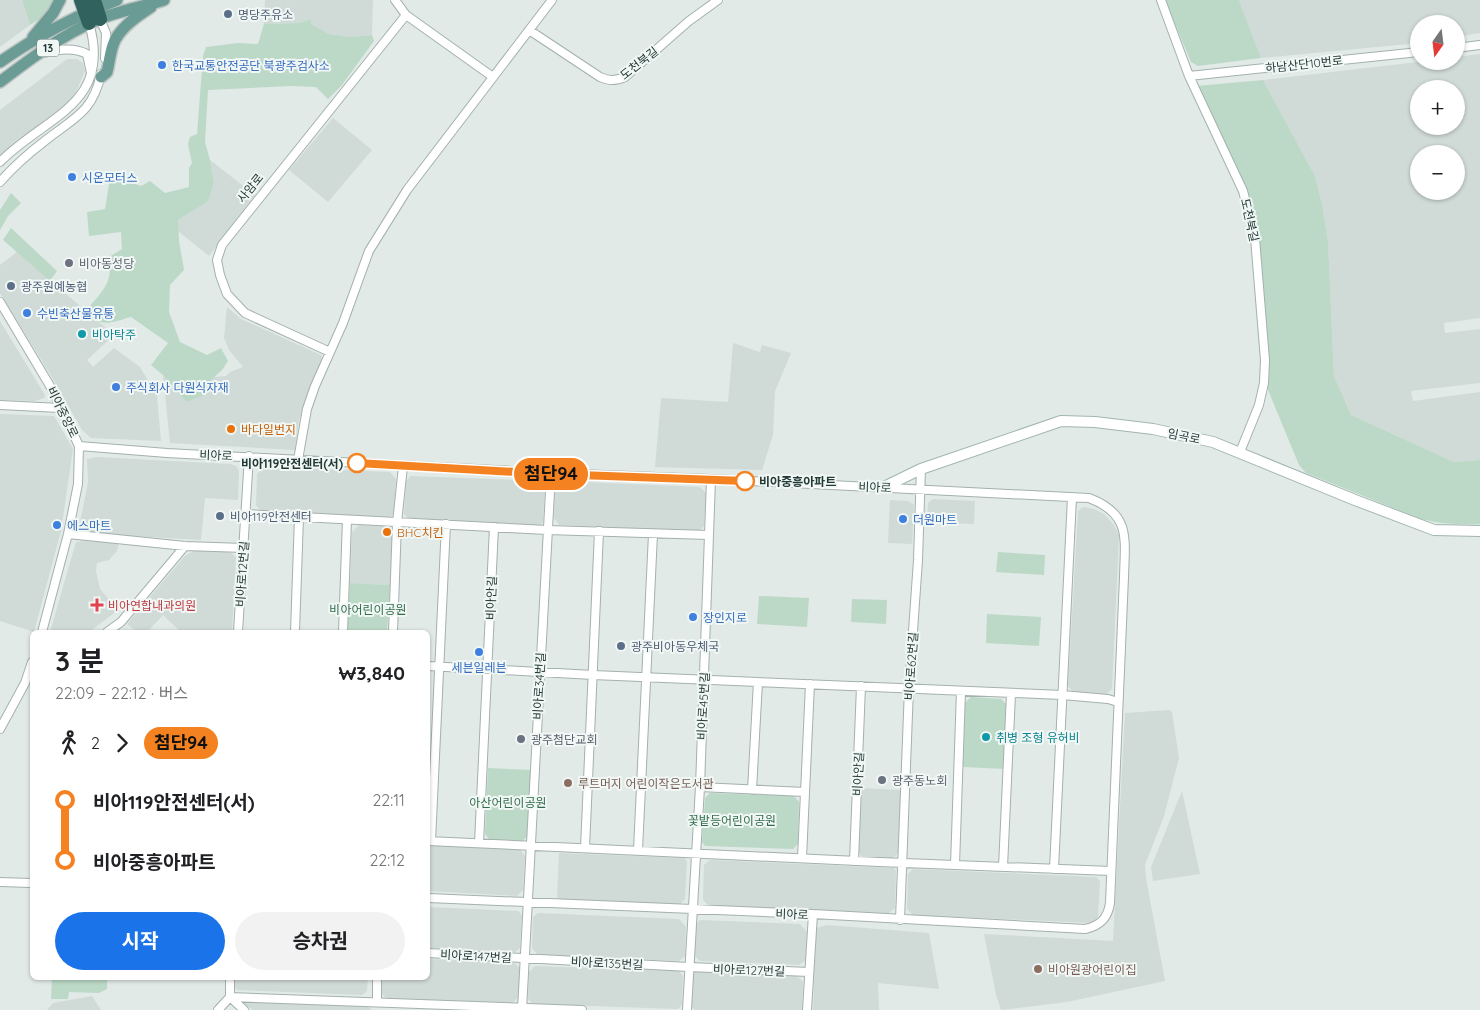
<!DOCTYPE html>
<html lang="ko">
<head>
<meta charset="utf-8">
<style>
  :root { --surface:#fff; --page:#f2f2f2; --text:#202124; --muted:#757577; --accent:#1a73e8 }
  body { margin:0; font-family:Quicksand,"Noto Sans KR",sans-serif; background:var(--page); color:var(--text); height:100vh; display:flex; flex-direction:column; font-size:19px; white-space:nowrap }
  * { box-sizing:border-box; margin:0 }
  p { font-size:16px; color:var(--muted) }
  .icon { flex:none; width:28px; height:28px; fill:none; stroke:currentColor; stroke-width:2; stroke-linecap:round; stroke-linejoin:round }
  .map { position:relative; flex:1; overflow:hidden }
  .panel { position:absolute; left:30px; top:630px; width:400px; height:350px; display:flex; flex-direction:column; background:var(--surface); border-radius:8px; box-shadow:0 1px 4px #0004 }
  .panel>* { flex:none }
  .badge { padding:0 10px; border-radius:16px; font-size:18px; line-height:32px }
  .needle { width:32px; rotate:194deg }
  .buttons { position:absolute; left:1410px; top:15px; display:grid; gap:10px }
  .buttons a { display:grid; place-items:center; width:55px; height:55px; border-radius:50%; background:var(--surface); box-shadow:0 1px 4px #0004; font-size:25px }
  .map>.badge { position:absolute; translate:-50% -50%; box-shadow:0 0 0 2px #fff }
  .legs { display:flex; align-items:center; gap:8px; height:55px; padding:0 25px; font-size:16px }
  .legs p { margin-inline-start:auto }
  .overview { display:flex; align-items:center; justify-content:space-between; height:85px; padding:0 25px }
  h1 { font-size:28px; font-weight:700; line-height:38px }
  .cta { display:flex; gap:10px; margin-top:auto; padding:10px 25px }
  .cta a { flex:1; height:58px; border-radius:30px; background:var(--accent); color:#fff; font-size:20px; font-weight:700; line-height:58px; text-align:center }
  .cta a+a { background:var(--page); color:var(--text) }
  ul { padding:0 25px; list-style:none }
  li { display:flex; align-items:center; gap:18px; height:60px; font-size:19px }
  li i { display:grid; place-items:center; width:8px; height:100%; margin:0 6px; background:currentColor }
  li i::after { content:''; width:12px; height:12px; margin:-6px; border:4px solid; border-radius:50%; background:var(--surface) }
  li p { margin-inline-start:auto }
  li:first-child i { background:linear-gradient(#0000 50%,currentColor 0) }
  li:last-child i { background:linear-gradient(currentColor 50%,#0000 0) }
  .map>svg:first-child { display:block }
  .built { fill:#d0dad6; fill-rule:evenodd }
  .green { fill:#bcd9c7 }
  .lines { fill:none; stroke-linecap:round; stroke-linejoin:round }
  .street-casing { stroke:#a4b1ae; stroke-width:10 }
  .secondary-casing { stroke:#a1b5b0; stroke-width:12 }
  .primary-casing { stroke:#bdc4c2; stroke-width:14 }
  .highway-casing { stroke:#bdc4c2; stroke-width:16 }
  .street { stroke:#fff; stroke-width:8 }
  .secondary { stroke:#fff; stroke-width:10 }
  .primary { stroke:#6a9b94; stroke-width:11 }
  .highway { stroke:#32625d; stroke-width:14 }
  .line-1-casing { stroke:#fff; stroke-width:11 }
  .line-1 { stroke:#f58220; stroke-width:8 }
  .service-dot { fill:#5c6f8a; stroke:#f1f7f5; stroke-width:2 }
  .shop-dot { fill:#3f7fe0; stroke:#f1f7f5; stroke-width:2 }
  .worship-dot { fill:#6b7280; stroke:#f1f7f5; stroke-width:2 }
  .culture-dot { fill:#0f9aa8; stroke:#f1f7f5; stroke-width:2 }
  .food-dot { fill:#e8710a; stroke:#f1f7f5; stroke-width:2 }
  .stop-1-dot { fill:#fff; stroke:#f58220; stroke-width:2.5 }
  .health-dot { fill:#e0444e; stroke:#f1f7f5; stroke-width:2 }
  .education-dot { fill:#8d6e63; stroke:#f1f7f5; stroke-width:2 }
  .labels { text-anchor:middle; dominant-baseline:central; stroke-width:4; stroke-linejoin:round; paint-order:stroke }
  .shield { fill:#f1f7f5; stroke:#61726f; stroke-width:1 }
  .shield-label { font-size:11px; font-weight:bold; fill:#233935 }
  .service-label { font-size:12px; fill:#4e5e75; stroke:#f1f7f5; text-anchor:start }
  .street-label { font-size:12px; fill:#233935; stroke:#f1f7f5 }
  .shop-label { font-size:12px; fill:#366cbe; stroke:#f1f7f5; text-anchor:start }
  .worship-label { font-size:12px; fill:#5b616d; stroke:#f1f7f5; text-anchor:start }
  .culture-label { font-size:12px; fill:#0d838f; stroke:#f1f7f5; text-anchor:start }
  .food-label { font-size:12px; fill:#c56008; stroke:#f1f7f5; text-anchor:start }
  .stop-label { font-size:12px; font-weight:bold; fill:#233935; stroke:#f1f7f5; text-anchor:end }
  .health-label { font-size:12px; fill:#be3a42; stroke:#f1f7f5; text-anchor:start }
  .park-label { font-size:12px; fill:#326c4e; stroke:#f1f7f5 }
  .education-label { font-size:12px; fill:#785e54; stroke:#f1f7f5; text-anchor:start }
</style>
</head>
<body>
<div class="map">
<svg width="1480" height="1010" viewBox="0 0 1480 1010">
  <rect width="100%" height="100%" fill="#e1eae7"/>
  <path class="built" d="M0,0H22L30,25L0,47Z
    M265,0H373L372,35L351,37L329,34L311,24L310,19L299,23L264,24Z
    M1239,0H1480V33L1456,37V24H1419V43L1261,58Z
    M1480,54V318L1444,323L1445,333L1480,329V383L1411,391L1413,401L1480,392V460L1454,462L1351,415L1334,376L1328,241L1322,204L1315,176L1263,80L1426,61H1456V57ZM1419,89H1456V126H1419ZM1419,154H1456V191H1419Z
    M67,59H77L83,63L85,71L74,97L56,113L15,141L0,155V110Z
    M333,118L372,150L328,202L289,170Z
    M210,160L255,195L209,256L178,231V220L208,200L214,183Z
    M17,252L114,335L87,360L93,367L114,348L140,367L157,396L161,441L91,438L82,430L50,374L0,293V265Z
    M227,307L241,319L321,355L322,361L299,420L295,450L170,443L163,375L186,402L214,377L226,376L230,372L243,367L229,350L224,338Z
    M0,321L45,395L44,398L35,401L0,400Z
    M733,343L760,352L762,345L791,353L775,391L773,435L762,470L655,467L661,398L728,402Z
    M0,414L54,416L73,449L61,531L34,632L0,621Z
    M96,457L230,464L236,466L239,471L238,500L205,498L201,540L78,533L88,482L87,459Z
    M264,467L390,472L396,479L394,514L390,517L261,511L256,505L257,474Z
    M411,476L539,481L545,488L543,522L539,526L409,520L404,514L406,481Z
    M561,481L700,487L706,493L704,526L699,531L559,525L554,518L555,486Z
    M933,499L975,501L974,524L927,522L928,503Z
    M890,500L908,501L914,505L912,544L888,543Z
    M1083,507L1094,509L1104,514L1114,525L1119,535L1112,689L1105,695L1073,692L1068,686L1078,511Z
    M359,525L388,526L393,532L390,585L350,583L352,532Z
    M82,541L119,543L117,551L109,560L97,563L96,571L100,589L118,610L89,632H50L76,542Z
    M195,550L230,552L236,557L232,632H181L163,615L147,632H137L127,624L185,556Z
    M1169,710L1172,712L1179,758L1164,816L1145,865L1146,878L1165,981L1067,1002L1001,1010L996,995L984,934L1113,941L1125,713Z
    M860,788L902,790L900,851L893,858H863L857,851Z
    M1182,791L1200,874L1153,881L1151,867Z
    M428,844L520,850L525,856L523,890L517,896L428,891Z
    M559,853L684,858L687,861L685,899L679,905L557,899Z
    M710,860L894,868L896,871L895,908L888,914L709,906L703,900L704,865Z
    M913,869L1096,877L1100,881L1098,917L1092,923L913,915L907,909L908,874Z
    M428,907L518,911L522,915L520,948L515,952L428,948Z
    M538,913L679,919L686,927L685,956L679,961L538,955L532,948L533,917Z
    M700,920L800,924L807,932L806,960L799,965L700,961L695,956L696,924Z
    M827,925L929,933L939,989L878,983L879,1010H813L816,928Z
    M428,959L514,963L520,968L518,998L511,1004L386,998L380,992L381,978H428Z
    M535,966L679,971L683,976L682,1005L678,1009L533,1004L528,999L529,972Z
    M696,971L796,975L803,982L802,1010H695L691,1006L692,974Z
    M233,978H368L367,991L362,995L237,990L233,985Z
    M92,996L101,1010H47L53,1003Z
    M241,1000L367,1006L372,1010H253L241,1002Z"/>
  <path class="green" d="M22,0H57L49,13L30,25Z
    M1165,0H1239L1261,58L1198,66L1191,62Z
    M311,19V24L329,34L351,37L372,35L374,41L342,85L328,99L316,87L291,86L208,90L205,142L210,160L214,183L208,201L178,220L179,241L184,270L170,285L169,312L180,342L207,355L221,348L228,361L222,370L209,382L207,394L186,402L163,375L151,365L168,343L131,317C109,323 103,328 85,312C101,292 114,284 109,257L122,249L121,232L89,236L87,212L105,209L110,178L121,179L141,186L150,181L165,193L189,187V168L192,163L188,144L190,137L197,134L203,56L206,47L238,43L258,44L264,24L299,23Z
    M1263,80L1315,176L1322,204L1328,241L1334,376L1351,415L1454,462L1480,460V524C1460,525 1441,524 1421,519L1306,473L1299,465L1266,385L1249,204L1241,177L1196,86Z
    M11,193L21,203L8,216L0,230V210Z
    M11,228L57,271L50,281L3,240Z
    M998,552L1045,555L1044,575L996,572Z
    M350,583L390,585L387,632H347Z
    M759,596L809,598L807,627L757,624Z
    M852,599L887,600L886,624L851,622Z
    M987,614L1041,617L1039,646L986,643Z
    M971,697L1001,699L1006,704L1004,769L963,767L965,703Z
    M488,768L531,770L528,836L521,842L490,840L485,834Z
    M710,793L794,796L799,802L798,844L793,849L705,846L702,842L705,798Z
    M52,978H107V989L99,993L69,992L68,999H51Z"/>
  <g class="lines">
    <g class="street-casing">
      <path id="street" d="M395,0L406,15L493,77
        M1161,0L1189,76L1243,191L1255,238L1265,360L1264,383L1259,405L1240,452
        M100,19L106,33L105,58
        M529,30L600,77C609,81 615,81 625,77L689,21L718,0
        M1456,48L1480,45
        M44,53C58,49 74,47 87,54L91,73
        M1189,76L1419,52
        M0,162C45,116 113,105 89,23
        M0,182C14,166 29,153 46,140C74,118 93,112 101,74
        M0,302L53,391L79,446L78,484L68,534L42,632
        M330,352L245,313L227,294L220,275L217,260L222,245L406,15
        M0,405L60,408
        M79,446L167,453L551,473L711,479L1089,498C1131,514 1125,538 1124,577L1110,903C1108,918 1100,926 1085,929L813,914L428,898
        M298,460L307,409L315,386L343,323L369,251L407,190L552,0
        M246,514L547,530L709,535
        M68,534L185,546L244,548
        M107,632L121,622L185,546
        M238,632L249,456
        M295,632L299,517
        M343,632L347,520
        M393,632L397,523L403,466
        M428,666L593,675L1062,695L1108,699L1118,702
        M0,729L25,683L32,662
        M700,787L805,792
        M752,790L758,682
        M428,841L879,862L1111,871
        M431,841L446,524
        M479,843L494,527
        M585,848L599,531
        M638,850L653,534
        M802,858L810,684
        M854,861L861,686
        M955,865L961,691
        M1003,867L1011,694
        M1054,869L1072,497
        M0,882L32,883
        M900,920L909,688L918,560L921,469
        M428,953L689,967L809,972
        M230,997L582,1010
        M230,997V978
        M230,997L244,1010
        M377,1002V978
        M218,1010L230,997
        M522,1010L551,473
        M687,1010L700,787L711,479
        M807,1010L813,914"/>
    </g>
    <g class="secondary-casing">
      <path id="secondary" d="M884,487L921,469L1061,421L1095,422L1153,429L1213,442L1355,500L1434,530L1480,531"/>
    </g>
    <g class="primary-casing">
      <path id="primary" d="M33,37L53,13L60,0
        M0,62C37,36 75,16 117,0
        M101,77L107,72C109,64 110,54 113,45C118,29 137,16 151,7
        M0,82C30,59 62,35 97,20C118,11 142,7 164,0"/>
    </g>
    <g class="highway-casing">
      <path id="highway" d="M81,0L89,23
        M94,0L100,19"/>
    </g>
    <use href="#street" class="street"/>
    <use href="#secondary" class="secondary"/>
    <use href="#primary" class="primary"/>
    <use href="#highway" class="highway"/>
  </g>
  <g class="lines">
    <g class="line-1-casing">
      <path id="line-1" d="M357,463L551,474L745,481"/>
    </g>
    <use href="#line-1" class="line-1"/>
  </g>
  <g class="service-dot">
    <circle cx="228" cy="14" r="5"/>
    <circle cx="11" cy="286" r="5"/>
    <circle cx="220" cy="516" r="5"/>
    <circle cx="621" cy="646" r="5"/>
  </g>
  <g class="shop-dot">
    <circle cx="162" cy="65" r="5"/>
    <circle cx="72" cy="177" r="5"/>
    <circle cx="27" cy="313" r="5"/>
    <circle cx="116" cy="387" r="5"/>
    <circle cx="903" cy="519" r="5"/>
    <circle cx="57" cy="525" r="5"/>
    <circle cx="693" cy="617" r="5"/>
    <circle cx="479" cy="652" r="5"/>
  </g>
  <g class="worship-dot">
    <circle cx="69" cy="263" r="5"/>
    <circle cx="521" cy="739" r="5"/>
    <circle cx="882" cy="780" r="5"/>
  </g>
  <g class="culture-dot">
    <circle cx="82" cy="334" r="5"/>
    <circle cx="986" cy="737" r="5"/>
  </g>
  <g class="food-dot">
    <circle cx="231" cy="429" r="5"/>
    <circle cx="387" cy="532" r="5"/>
  </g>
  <g class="stop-1-dot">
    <circle cx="357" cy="463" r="9"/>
    <circle cx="745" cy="481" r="9"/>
  </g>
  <path class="health-dot" d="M94.5 597.5h5v5h5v5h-5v5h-5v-5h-5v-5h5z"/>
  <g class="education-dot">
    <circle cx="568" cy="783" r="5"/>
    <circle cx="1038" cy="969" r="5"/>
  </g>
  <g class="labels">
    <rect class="shield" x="37" y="39.5" width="22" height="17" rx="4"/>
    <g class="shield-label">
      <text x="48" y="48">13</text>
    </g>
    <g class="service-label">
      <text x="238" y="14">명당주유소</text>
      <text x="21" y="286">광주원예농협</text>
      <text x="230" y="516">비아119안전센터</text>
      <text x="631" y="646">광주비아동우체국</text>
    </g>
    <g class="street-label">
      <text transform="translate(639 63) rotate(-38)">도천북길</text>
      <text transform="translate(1304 64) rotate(-6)">하남산단10번로</text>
      <text transform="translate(250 188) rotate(-51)">사암로</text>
      <text transform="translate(1250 220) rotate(77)">도천북길</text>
      <text transform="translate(63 412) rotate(64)">비아중앙로</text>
      <text transform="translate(1184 436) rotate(12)">임곡로</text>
      <text transform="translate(216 455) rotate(2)">비아로</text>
      <text transform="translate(875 487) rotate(2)">비아로</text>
      <text transform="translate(242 574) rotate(-86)">비아로12번길</text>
      <text transform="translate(491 598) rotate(-88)">비아안길</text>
      <text transform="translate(911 666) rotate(-86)">비아로62번길</text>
      <text transform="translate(539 686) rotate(-87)">비아로34번길</text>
      <text transform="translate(703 706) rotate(-87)">비아로45번길</text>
      <text transform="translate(858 774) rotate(-87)">비아안길</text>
      <text transform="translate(792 914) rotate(2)">비아로</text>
      <text transform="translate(476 956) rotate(3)">비아로147번길</text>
      <text transform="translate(607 963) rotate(3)">비아로135번길</text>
      <text transform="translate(749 970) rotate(2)">비아로127번길</text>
    </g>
    <g class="shop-label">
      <text x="172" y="65">한국교통안전공단 북광주검사소</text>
      <text x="82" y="177">시온모터스</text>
      <text x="37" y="313">수빈축산물유통</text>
      <text x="126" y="387">주식회사 다원식자재</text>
      <text x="913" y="519">더원마트</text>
      <text x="67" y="525">에스마트</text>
      <text x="703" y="617">장인지로</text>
      <text x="479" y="667" text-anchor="middle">세븐일레븐</text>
    </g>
    <g class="worship-label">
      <text x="79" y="263">비아동성당</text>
      <text x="531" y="739">광주첨단교회</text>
      <text x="892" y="780">광주동노회</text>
    </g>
    <g class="culture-label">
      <text x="92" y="334">비아탁주</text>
      <text x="996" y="737">취병 조형 유허비</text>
    </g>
    <g class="food-label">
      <text x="241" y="429">바다일번지</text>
      <text x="397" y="532">BHC치킨</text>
    </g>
    <g class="stop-label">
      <text x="343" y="463">비아119안전센터(서)</text>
      <text x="759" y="481" text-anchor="start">비아중흥아파트</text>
    </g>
    <g class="health-label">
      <text x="108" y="605">비아연합내과의원</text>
    </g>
    <g class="park-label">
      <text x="368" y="609">비아어린이공원</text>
      <text x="508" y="802">아산어린이공원</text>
      <text x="732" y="820">꽃밭등어린이공원</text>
    </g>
    <g class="education-label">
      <text x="578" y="783">루트머지 어린이작은도서관</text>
      <text x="1048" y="969">비아원광어린이집</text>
    </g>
  </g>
</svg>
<div class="buttons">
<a><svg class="needle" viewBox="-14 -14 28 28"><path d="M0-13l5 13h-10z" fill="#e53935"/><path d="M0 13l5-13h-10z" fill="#757577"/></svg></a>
<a>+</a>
<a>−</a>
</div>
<b class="badge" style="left:551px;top:474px;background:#f58220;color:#111">첨단94</b>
<section class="panel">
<div class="overview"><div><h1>3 분</h1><p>22:09 – 22:12 · 버스</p></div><b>₩3,840</b></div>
<div class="legs"><svg class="icon" aria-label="walk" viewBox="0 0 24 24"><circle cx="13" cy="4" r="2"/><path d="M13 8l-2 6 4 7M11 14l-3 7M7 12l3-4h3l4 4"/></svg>2<svg class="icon" aria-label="forward" viewBox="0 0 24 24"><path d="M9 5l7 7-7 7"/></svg><b class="badge" style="background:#f58220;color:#111">첨단94</b></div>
<ul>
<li><i style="color:#f58220"></i><b>비아119안전센터(서)</b><p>22:11</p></li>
<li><i style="color:#f58220"></i><b>비아중흥아파트</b><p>22:12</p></li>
</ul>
<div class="cta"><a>시작</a><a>승차권</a></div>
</section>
</div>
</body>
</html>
